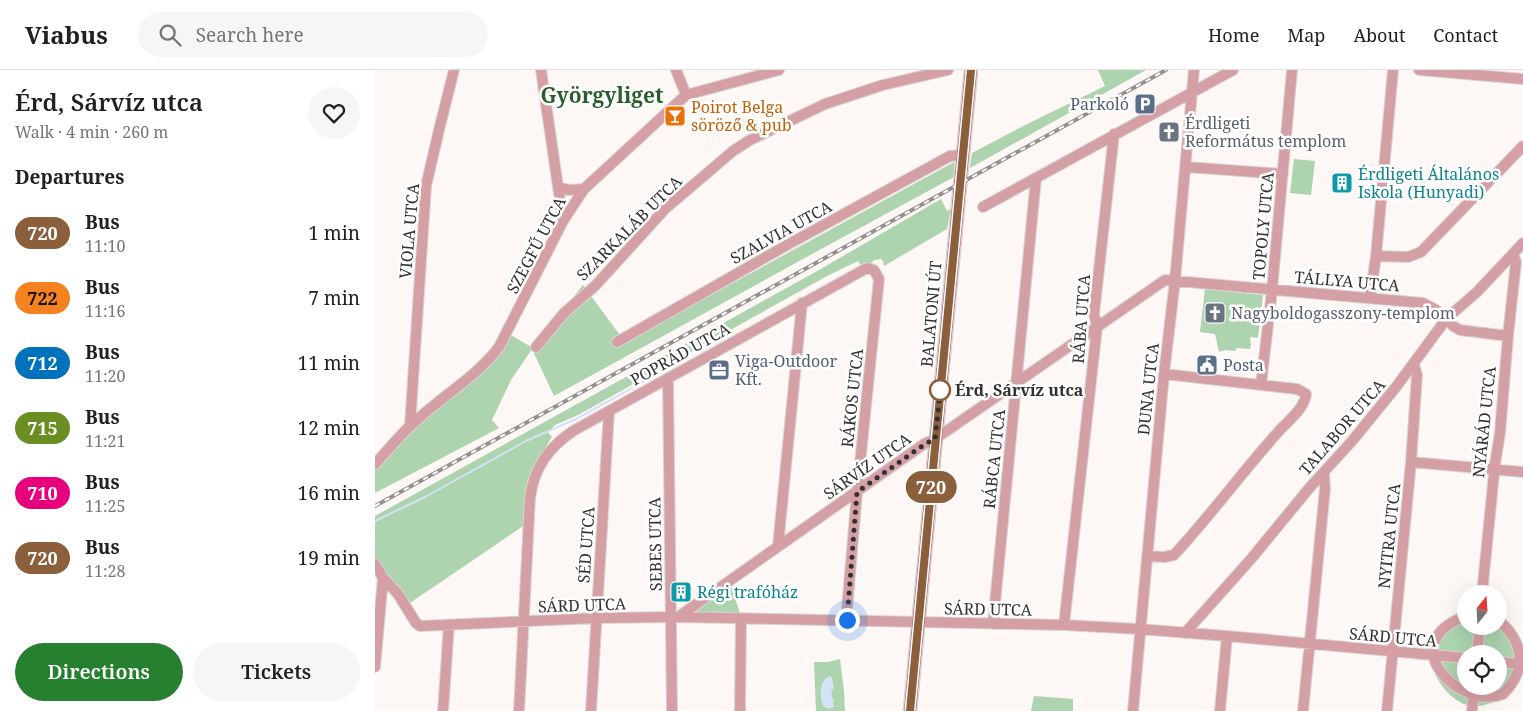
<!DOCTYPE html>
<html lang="en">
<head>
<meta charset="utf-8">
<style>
  :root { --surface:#fff; --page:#f6f6f6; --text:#202124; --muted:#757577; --line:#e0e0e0; --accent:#268030 }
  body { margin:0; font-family:"Noto Serif",serif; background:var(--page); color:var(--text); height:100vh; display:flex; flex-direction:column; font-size:19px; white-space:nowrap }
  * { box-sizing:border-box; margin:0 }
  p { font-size:16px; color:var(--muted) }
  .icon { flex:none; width:28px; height:28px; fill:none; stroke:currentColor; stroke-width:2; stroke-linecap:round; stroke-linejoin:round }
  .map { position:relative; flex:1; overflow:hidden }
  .sheet { display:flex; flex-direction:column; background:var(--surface); width:375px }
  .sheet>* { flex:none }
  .badge { padding:0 10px; border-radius:16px; font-size:18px; line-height:32px }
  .needle { width:32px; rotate:18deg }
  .buttons { position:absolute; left:1082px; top:515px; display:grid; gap:10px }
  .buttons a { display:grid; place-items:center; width:50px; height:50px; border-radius:50%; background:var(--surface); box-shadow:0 5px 20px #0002; font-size:25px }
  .you { position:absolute; width:25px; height:25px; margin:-12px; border:4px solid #fff; border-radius:50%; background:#1a73e8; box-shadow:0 0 0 8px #1a73e833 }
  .map>.badge { position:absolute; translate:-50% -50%; box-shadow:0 0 0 2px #fff }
  h2 { padding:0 15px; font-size:19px; line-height:45px }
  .round { display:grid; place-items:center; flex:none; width:52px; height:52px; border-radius:26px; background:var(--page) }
  .head { display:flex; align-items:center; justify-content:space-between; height:85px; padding:0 15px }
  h1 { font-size:24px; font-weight:600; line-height:38px }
  .cta { display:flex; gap:10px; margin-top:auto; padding:10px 15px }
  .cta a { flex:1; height:58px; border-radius:30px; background:var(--accent); color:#fff; font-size:20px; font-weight:600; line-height:58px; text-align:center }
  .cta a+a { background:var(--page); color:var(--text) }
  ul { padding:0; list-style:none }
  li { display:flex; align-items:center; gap:15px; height:65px; padding:0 15px }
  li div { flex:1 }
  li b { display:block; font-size:19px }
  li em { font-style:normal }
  li .badge { min-width:55px; font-weight:700; text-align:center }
  header { display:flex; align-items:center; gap:30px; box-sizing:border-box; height:70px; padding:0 25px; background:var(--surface); border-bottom:1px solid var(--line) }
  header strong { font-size:24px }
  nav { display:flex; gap:28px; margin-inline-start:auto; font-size:18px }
  .search { width:350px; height:45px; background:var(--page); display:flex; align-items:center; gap:12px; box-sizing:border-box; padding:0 18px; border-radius:28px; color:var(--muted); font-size:19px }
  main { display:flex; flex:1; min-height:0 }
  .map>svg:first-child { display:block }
  .green { fill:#add3af; fill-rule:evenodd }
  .water { fill:#d4e2f7 }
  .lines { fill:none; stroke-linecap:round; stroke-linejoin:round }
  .stream { stroke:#d4e2f7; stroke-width:2 }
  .minor-casing { stroke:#d9d4d2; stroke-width:12 }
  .major-casing { stroke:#d9d4d2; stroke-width:15 }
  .minor { stroke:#d5a0a5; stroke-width:10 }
  .major { stroke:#ae525f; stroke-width:12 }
  .rail-casing { stroke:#93908e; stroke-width:4 }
  .rail { stroke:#fff; stroke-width:2; stroke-dasharray:5.5; stroke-linecap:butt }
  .line-casing { stroke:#fff; stroke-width:11 }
  .line { stroke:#8b5e3c; stroke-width:8 }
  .walk { stroke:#333130; stroke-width:5; stroke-dasharray:0 9 }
  .stop-dot { fill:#fff; stroke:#8b5e3c; stroke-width:2.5 }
  .labels { text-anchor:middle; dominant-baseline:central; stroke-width:5; stroke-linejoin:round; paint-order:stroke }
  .service-label { font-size:16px; fill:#4e5e75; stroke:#fff; text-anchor:start }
  .food-label { font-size:16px; fill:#c56008; stroke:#fff; text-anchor:start }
  .worship-label { font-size:16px; fill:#5b616d; stroke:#fff; text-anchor:start }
  .culture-label { font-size:16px; fill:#0d838f; stroke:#fff; text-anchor:start }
  .street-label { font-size:16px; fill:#333130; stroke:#fff }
  .stop-label { font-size:16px; font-weight:bold; fill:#333130; stroke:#fff; text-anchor:start }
  .district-label { font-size:21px; font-weight:bold; fill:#275e2b; stroke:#fff }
</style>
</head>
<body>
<header>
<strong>Viabus</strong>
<div class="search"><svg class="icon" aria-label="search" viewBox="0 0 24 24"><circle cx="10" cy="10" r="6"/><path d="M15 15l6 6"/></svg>Search here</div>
<nav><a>Home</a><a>Map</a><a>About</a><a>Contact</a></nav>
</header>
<main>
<section class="sheet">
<div class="head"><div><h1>Érd, Sárvíz utca</h1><p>Walk · 4 min · 260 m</p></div><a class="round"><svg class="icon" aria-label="heart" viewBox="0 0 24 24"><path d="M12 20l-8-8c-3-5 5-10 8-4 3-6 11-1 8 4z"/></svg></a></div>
<h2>Departures</h2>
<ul>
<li><span class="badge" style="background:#8b5e3c;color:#fff">720</span><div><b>Bus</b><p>11:10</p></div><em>1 min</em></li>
<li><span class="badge" style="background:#f58220;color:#111">722</span><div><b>Bus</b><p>11:16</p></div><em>7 min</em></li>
<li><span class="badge" style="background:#0072bc;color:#fff">712</span><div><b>Bus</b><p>11:20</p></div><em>11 min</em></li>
<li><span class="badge" style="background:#6b8e23;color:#fff">715</span><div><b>Bus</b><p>11:21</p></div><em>12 min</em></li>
<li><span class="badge" style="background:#e6007e;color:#fff">710</span><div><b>Bus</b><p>11:25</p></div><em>16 min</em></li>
<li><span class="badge" style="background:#8b5e3c;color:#fff">720</span><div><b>Bus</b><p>11:28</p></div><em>19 min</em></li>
</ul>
<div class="cta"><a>Directions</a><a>Tickets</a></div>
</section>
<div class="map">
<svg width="1148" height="641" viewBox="0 0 1148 641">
  <rect width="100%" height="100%" fill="#fdf8f6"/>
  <path class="green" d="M723,0H771L595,98L597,83L652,54L730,16Z
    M919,89L940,91L936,125L915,123Z
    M579,92V107L448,178L179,326L157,279L136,310L117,350L124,358L0,423V396L134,264L158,278L208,215L250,272Z
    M566,129L572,141L576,139L572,159L509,196L508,191L506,189L499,190L494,196L487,198L483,191L452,206L203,345L180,355L173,362L177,367C158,396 156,421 151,454L32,535L0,491V446L444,200Z
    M830,219L888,225L883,268L875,267L876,275L875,279L862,278L860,281L850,280L844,282L840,264L825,262Z
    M355,513L366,546L323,544L320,540Z
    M1091,546V556L1130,557L1145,594L1122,630C1114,634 1105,637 1096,636C1074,632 1051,602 1059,579C1060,575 1065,570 1068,566C1075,557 1080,551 1091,546ZM1091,584H1124V616H1091Z
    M465,589L469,621L470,641H441L439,592H453ZM457,608L456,628L459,631L451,638C444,632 446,621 448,612Z
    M659,626L698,629V641H656Z"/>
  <path class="water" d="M455,606L457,608L459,618L456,622L459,637L454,639L448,636C445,626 443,611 455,606Z"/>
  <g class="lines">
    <path class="stream" d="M0,451L50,427L151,371L201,349L268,312"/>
    <g class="minor-casing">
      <path id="minor" d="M166,0L188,151
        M301,0L311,25
        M1044,0L1148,9
        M811,97L908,104
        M184,117L193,120L209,119
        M608,137L858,0
        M1001,186L1033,187L1046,182L1148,76
        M995,228L1001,186L1018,0
        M242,272L412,175L575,86L588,85
        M161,277L189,243L220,216L290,139L358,81L375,70L450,34L508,15L573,0
        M293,308L297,641
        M886,315L897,220L917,0
        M35,355L51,116L64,60L79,0
        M1036,392L1148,402
        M0,394C14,379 27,362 43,349C69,325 102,306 124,277L188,151L209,119L311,25L404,0
        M403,476L427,233
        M772,486L789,487L799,485C836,445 868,401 904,361C913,351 930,338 931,324L922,319L789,304
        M0,494L8,508L0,597
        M8,508L23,524L41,553L45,556L221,548L303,547L689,555L764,559L852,566L1091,588
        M1107,524L1120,394L1125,363L1133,266L1141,192L1138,184
        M1091,546C1017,573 1085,641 1128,624C1135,617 1141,608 1144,598C1148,580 1138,562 1124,551
        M303,547L549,374L560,369L790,210L1048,233L1061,240L1072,248L1078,256L1085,260L1133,266
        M618,554L661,108
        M689,555L722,257L719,244L739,64
        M810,563L876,489L936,416L977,371L1021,317L1072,248L1102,222L1148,173
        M1102,584L1105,556
        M1124,592L1148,594
        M68,641L74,555
        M144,641L155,428C159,398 173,378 198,361L492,198L499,200L504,209L482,422L471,551
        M216,641L234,341
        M365,641L366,549
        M758,641L789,304L800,210L819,0
        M845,641L852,566
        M928,641L950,419L949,404
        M1012,641L1036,392L1042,305L1039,294
        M1097,641L1099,616"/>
    </g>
    <g class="major-casing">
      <path id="major" d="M535,641L596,0"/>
    </g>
    <use href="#minor" class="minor"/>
    <use href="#major" class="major"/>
    <g class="rail-casing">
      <path id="rail" d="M0,436L791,0"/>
    </g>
    <use href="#rail" class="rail"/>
  </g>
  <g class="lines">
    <g class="line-casing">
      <path id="line" d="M535,641L596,0"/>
    </g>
    <use href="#line" class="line"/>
    <path class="walk" d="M472,550L482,422L550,374L560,369L566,315L565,320"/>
  </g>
  <defs>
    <g id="parking-square" transform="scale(1.125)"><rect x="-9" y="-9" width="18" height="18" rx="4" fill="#5c6f8a" stroke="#fff"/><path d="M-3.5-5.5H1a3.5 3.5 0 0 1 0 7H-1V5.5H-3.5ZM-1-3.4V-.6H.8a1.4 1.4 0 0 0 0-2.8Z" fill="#fff"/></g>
    <g id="bar-square" transform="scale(1.125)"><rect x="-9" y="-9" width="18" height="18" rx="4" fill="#e8710a" stroke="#fff"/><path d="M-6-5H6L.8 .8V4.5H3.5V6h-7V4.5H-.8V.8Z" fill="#fff"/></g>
    <g id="church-square" transform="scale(1.125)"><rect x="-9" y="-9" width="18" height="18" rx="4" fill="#6b7280" stroke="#fff"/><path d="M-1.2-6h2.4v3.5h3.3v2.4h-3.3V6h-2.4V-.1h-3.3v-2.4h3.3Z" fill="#fff"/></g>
    <g id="building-square" transform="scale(1.125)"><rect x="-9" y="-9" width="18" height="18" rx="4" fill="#0f9aa8" stroke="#fff"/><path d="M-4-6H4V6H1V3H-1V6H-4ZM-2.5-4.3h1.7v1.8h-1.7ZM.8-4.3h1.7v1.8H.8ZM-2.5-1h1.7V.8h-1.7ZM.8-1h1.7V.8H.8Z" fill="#fff"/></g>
    <g id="civic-square" transform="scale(1.125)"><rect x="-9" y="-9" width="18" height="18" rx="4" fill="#5c6f8a" stroke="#fff"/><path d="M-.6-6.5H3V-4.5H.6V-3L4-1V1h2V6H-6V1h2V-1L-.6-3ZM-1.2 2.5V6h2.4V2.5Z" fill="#fff"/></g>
    <g id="office-square" transform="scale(1.125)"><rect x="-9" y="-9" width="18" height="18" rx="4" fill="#5c6f8a" stroke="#fff"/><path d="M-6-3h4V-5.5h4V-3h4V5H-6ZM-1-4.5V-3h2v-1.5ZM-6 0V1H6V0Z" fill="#fff"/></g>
  </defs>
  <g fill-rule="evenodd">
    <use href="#parking-square" x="770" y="34"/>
    <use href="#bar-square" x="300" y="46"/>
    <use href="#church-square" x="794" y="62"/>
    <use href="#building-square" x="967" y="113"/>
    <use href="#church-square" x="840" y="243"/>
    <use href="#civic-square" x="832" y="295"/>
    <use href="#office-square" x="344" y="300"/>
    <use href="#building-square" x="306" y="522"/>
  </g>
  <circle class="stop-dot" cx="565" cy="320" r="10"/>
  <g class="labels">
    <g class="service-label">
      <text x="754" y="34" text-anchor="end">Parkoló</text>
      <text x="360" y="291">Viga-Outdoor<tspan x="360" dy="18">Kft.</tspan></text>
      <text x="848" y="295">Posta</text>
    </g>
    <g class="food-label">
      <text x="316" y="37">Poirot Belga<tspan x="316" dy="18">söröző &amp; pub</tspan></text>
    </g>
    <g class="worship-label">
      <text x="810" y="53">Érdligeti<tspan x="810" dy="18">Református templom</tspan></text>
      <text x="856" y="243">Nagyboldogasszony-templom</text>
    </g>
    <g class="culture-label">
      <text x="983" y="104">Érdligeti Általános<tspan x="983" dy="18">Iskola (Hunyadi)</tspan></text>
      <text x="322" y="522">Régi trafóház</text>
    </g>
    <g class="street-label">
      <text transform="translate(888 156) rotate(-85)">TOPOLY UTCA</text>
      <text transform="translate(254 158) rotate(-45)">SZARKALÁB UTCA</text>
      <text transform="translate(34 161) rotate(-85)">VIOLA UTCA</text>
      <text transform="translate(406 162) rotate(-29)">SZALVIA UTCA</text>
      <text transform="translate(161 175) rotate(-62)">SZEGFŰ UTCA</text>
      <text transform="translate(972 211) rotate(5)">TÁLLYA UTCA</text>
      <text transform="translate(556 244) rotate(-85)">BALATONI ÚT</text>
      <text transform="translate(706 249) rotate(-86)">RÁBA UTCA</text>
      <text transform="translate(305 284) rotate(-29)">POPRÁD UTCA</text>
      <text transform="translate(773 319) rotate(-84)">DUNA UTCA</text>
      <text transform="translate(477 328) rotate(-84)">RÁKOS UTCA</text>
      <text transform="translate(1109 352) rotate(-84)">NYÁRÁD UTCA</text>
      <text transform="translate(967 357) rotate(-49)">TALABOR UTCA</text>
      <text transform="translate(619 389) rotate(-84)">RÁBCA UTCA</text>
      <text transform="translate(492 396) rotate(-35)">SÁRVÍZ UTCA</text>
      <text transform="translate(1014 466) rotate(-84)">NYITRA UTCA</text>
      <text transform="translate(280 474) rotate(-91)">SEBES UTCA</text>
      <text transform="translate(211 475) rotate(-86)">SÉD UTCA</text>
      <text transform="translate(207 535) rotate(-2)">SÁRD UTCA</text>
      <text transform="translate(613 539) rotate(1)">SÁRD UTCA</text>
      <text transform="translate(1018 567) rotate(5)">SÁRD UTCA</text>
    </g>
    <g class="stop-label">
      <text x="580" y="320">Érd, Sárvíz utca</text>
    </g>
    <g class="district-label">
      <text x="227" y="25">Györgyliget</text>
    </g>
  </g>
</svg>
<div class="buttons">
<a><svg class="needle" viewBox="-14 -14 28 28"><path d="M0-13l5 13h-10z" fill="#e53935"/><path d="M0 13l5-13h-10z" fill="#757577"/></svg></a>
<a><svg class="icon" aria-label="locate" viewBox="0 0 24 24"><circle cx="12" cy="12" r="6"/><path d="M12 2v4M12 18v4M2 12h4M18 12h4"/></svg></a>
</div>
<div class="you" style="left:472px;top:550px"></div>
<b class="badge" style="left:556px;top:417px;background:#8b5e3c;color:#fff">720</b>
</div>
</main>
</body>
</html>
